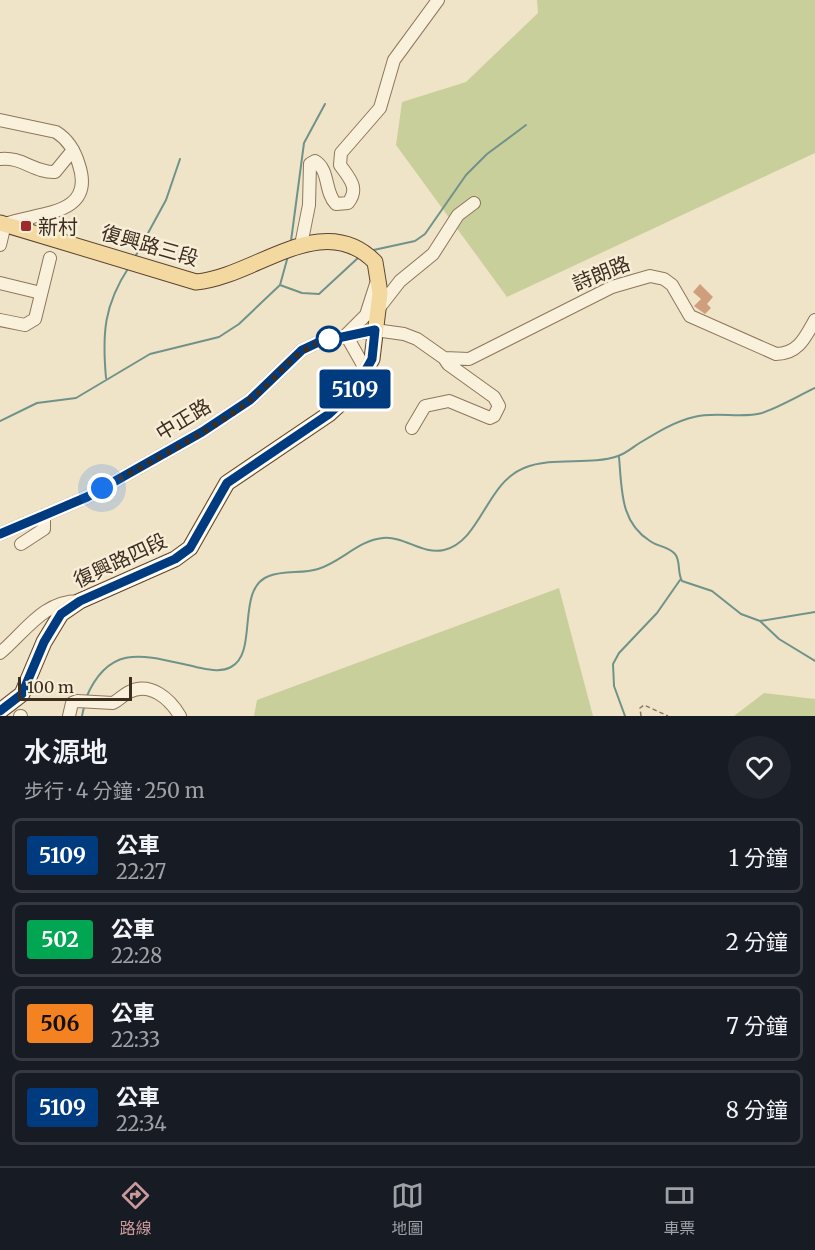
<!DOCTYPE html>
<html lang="zh-TW">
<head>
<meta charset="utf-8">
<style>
  :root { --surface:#171b24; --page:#20242c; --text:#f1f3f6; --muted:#9ea1a6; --line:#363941; --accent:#cc999b }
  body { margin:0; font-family:Merriweather,"Noto Sans TC",serif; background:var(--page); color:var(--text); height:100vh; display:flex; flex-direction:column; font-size:22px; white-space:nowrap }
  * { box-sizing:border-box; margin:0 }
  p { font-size:20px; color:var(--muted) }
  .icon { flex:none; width:33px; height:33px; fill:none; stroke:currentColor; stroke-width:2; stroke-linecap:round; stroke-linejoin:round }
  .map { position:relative; height:716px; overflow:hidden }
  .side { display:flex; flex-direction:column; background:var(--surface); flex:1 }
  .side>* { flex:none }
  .badge { padding:0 12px; border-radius:4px; font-size:21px; line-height:39px }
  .scale { position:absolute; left:18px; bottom:15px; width:114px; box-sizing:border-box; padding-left:6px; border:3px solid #3d2e20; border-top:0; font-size:16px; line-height:21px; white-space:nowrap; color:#3d2e20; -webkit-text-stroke:4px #f7eed8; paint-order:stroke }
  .you { position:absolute; width:30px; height:30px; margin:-15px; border:4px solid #fff; border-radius:50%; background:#1a73e8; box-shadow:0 0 0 9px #1a73e833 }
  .map>.badge { position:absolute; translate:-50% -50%; box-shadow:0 0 0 3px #fff }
  .round { display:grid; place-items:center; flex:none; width:63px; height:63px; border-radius:32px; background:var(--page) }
  .summary { display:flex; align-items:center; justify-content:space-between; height:102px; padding:0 24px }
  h1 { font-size:28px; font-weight:600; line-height:45px }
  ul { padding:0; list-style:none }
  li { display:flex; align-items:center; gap:18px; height:75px; margin:0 12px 9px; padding:0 12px; border:3px solid var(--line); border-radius:9px }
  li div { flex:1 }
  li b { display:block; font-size:22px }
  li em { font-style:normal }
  li .badge { min-width:66px; font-weight:700; text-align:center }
  .tab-bar { display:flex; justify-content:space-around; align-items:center; height:84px; border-top:2px solid var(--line); background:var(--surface); font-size:16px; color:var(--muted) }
  .tab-bar a { display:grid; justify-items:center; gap:3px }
  .tab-bar .current { color:var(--accent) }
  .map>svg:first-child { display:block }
  .green { fill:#c9cf9b }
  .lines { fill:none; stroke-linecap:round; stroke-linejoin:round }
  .stream { stroke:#6f938a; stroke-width:2 }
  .building { fill:#cf9f7d }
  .minor-casing { stroke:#8d765c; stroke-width:14 }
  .major-casing { stroke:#5b4430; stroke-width:17 }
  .path { stroke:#8d765c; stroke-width:1.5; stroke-dasharray:4.5 3; stroke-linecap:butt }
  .minor { stroke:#faf1dc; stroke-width:12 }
  .major { stroke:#f3d9a0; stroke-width:15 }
  .line-casing { stroke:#fff; stroke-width:14 }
  .line { stroke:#003b80; stroke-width:9 }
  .walk { stroke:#3d2e20; stroke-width:6; stroke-dasharray:0 10.8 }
  .poi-dot { fill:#9e2a2b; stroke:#f7eed8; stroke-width:2 }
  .stop-dot { fill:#fff; stroke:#003b80; stroke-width:3 }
  .labels { text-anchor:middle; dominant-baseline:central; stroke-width:5; stroke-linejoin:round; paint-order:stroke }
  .poi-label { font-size:20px; fill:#3d2e20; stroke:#f7eed8; text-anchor:start }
  .street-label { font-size:20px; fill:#3d2e20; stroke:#f7eed8 }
</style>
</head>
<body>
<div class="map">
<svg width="815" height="716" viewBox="0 0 815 716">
  <rect width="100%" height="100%" fill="#f0e4c8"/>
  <path class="green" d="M537,0H815V153L507,297L396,145L402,102L466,82L538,13Z
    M559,588L593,716H254L257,700Z
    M764,693L815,699V716H734Z"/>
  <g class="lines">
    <path class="stream" d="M291,241L304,143L325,104
      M369,251L415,241L425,234L466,175L487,154L526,125
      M135,257L166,200L180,159
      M280,285L288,256
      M106,378C102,333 104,305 129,267
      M0,421L37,403L76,398L150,354L219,337L239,324L280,285L302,293L319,294L359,257
      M619,457C622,490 620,522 650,541C658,547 668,546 675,554C681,561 677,573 682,581L712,591L741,614L760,621L779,639L815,661
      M760,621L815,612
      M86,698C110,641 146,656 196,667C207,669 220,673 231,667C259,653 235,588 269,576C284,570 303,574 318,569C341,562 359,540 383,538C405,536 422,555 444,550C481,541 486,483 524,468C554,456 589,466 618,456C625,454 632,448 638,444C656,433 673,422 694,417C716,411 741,419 762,413C780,407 798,396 815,388
      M82,716L84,707
      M625,716L614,686L613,664L619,653L657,613L680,580"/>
  </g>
  <path class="building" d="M700,284L713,297L707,304L711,308L705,314L694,306L701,299L693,292Z"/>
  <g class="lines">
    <g class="minor-casing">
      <path id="minor" d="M0,120L56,132C69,140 75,151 79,165C96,217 36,212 5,224L0,245
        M0,159C21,156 35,173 55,172L73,150
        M301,245L309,205L310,164L315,161C330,170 324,192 336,204L348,203C360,188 349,178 340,165L341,153L380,108L394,60L438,0
        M0,283L41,293
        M379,308L400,281L433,254L458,215L474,203
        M0,320L25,325L35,319L50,258
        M367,372L346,335L366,315L376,284
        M412,428L425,406L449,401L490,418L494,416L499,406L494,397L448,364L444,358
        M0,534L87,497L202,432L250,400L302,350L319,342L375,330L404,334L417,339L444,358L469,359L612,287L650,276L664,279L672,285L690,316L776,354C798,354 805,338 815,320
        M21,544L44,529V515
        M0,653C25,632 44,600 80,601
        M20,716H21
        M69,716L72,703L77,701L113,703C119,700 123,695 129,692C150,681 170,699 180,716"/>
    </g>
    <g class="major-casing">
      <path id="major" d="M0,223L196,282C255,277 322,208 375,262L380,293L372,359L354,391L329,414L227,483L190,548L175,559L80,601L61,614L44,642L22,694L0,711"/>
    </g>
    <path class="path" d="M641,716L640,708L644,705L668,716"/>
    <use href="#minor" class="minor"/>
    <use href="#major" class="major"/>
  </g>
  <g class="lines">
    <g class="line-casing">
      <path id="line" d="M0,534L87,497L202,432L250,400L302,350L319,342L375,330L372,359L354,391L329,414L227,483L190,548L175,559L80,601L61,614L44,642L22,694L0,711"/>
    </g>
    <use href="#line" class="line"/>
    <path class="walk" d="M102,488C152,461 205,435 249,401C281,376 290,350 332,338L329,339"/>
  </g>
  <rect class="poi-dot" x="20" y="220" width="12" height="12" rx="3"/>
  <circle class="stop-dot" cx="329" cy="339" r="12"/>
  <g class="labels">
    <g class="poi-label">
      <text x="38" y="226">新村</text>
    </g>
    <g class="street-label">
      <text transform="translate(150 245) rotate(16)">復興路三段</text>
      <text transform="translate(601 273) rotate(-22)">詩朗路</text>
      <text transform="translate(183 419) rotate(-31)">中正路</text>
      <text transform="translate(120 560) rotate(-25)">復興路四段</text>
    </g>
  </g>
</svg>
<div class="scale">100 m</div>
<div class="you" style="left:102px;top:488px"></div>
<b class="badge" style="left:355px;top:389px;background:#003b80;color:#fff">5109</b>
</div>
<section class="side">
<div class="summary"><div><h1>水源地</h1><p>步行 · 4 分鐘 · 250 m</p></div><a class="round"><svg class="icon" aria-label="heart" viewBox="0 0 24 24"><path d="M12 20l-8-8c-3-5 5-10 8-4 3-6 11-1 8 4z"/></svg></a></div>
<ul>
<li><span class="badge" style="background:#003b80;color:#fff">5109</span><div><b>公車</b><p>22:27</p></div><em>1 分鐘</em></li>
<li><span class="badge" style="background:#00a651;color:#fff">502</span><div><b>公車</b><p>22:28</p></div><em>2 分鐘</em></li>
<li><span class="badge" style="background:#f58220;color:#111">506</span><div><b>公車</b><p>22:33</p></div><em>7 分鐘</em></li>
<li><span class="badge" style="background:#003b80;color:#fff">5109</span><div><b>公車</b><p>22:34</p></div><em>8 分鐘</em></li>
</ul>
</section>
<nav class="tab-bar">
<a class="current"><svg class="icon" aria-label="directions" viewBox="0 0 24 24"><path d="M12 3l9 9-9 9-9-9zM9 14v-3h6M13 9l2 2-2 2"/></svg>路線</a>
<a><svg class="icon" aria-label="map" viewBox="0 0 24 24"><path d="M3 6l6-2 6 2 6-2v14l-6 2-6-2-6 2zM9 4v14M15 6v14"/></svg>地圖</a>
<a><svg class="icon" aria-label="tickets" viewBox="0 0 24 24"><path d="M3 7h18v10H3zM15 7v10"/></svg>車票</a>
</nav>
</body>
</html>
